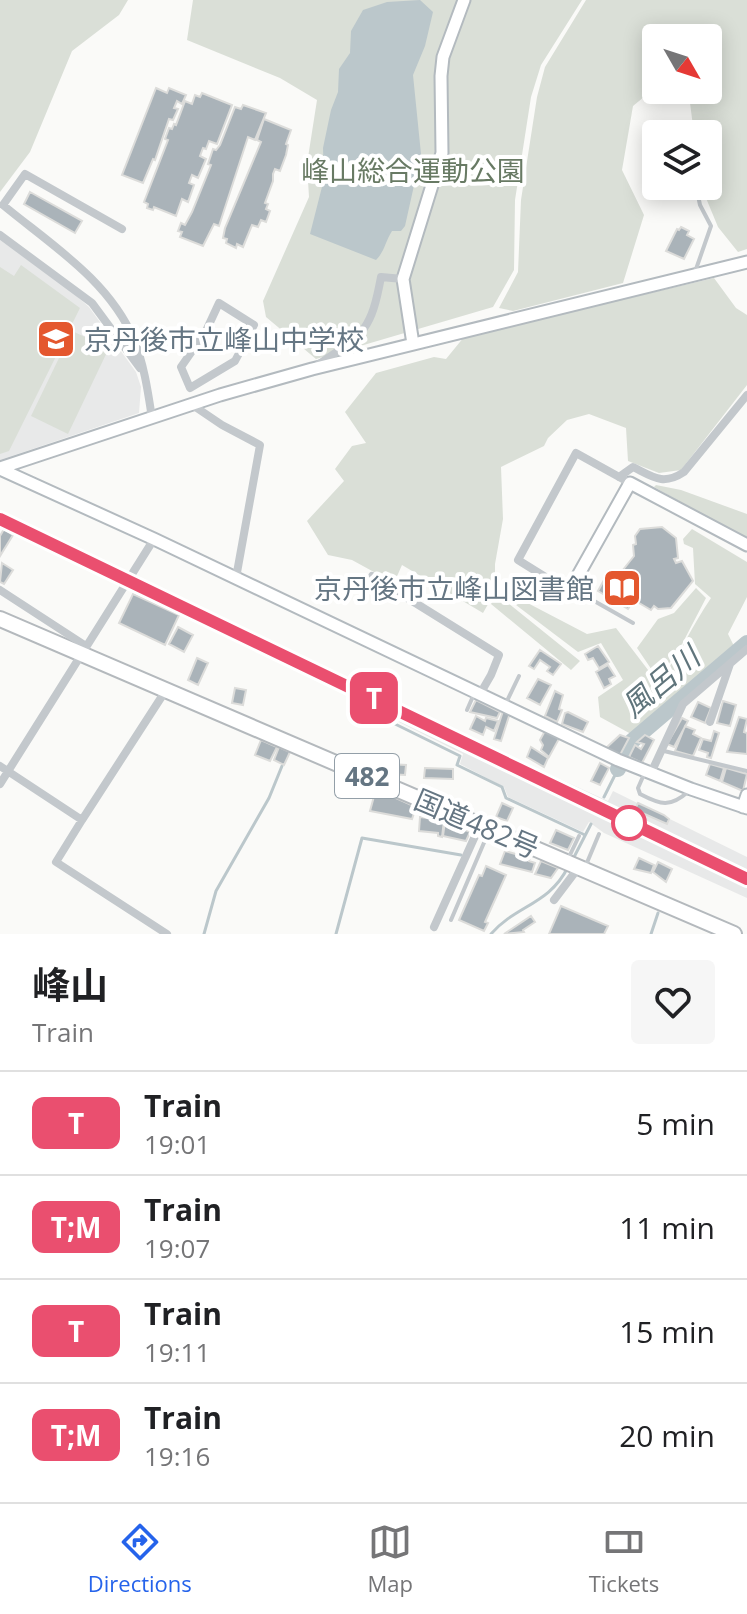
<!DOCTYPE html>
<html lang="en">
<head>
<meta charset="utf-8">
<style>
  :root { --surface:#fff; --page:#f6f6f6; --text:#202124; --muted:#757577; --line:#e0e0e0; --accent:#2563eb }
  body { margin:0; font-family:"Open Sans","Noto Sans JP",sans-serif; background:var(--page); color:var(--text); height:100vh; display:flex; flex-direction:column; font-size:30px; white-space:nowrap }
  * { box-sizing:border-box; margin:0 }
  p { font-size:26px; color:var(--muted) }
  .icon { flex:none; width:44px; height:44px; fill:none; stroke:currentColor; stroke-width:2; stroke-linecap:round; stroke-linejoin:round }
  .map { position:relative; height:934px; overflow:hidden }
  .details { display:flex; flex-direction:column; background:var(--surface); flex:1 }
  .details>* { flex:none }
  .badge { padding:0 16px; border-radius:12px; font-size:28px; line-height:52px }
  .needle { width:52px; rotate:129deg }
  .controls { position:absolute; left:642px; top:24px; display:grid; gap:16px }
  .controls a { display:grid; place-items:center; width:80px; height:80px; border-radius:8px; background:var(--surface); box-shadow:0 4px 20px #0003; font-size:40px }
  .map>.badge { position:absolute; translate:-50% -50%; box-shadow:0 0 0 4px #fff }
  .round { display:grid; place-items:center; flex:none; width:84px; height:84px; border-radius:8px; background:var(--page) }
  .summary { display:flex; align-items:center; justify-content:space-between; height:136px; padding:0 32px }
  h1 { font-size:38px; font-weight:700; line-height:60px }
  ul { padding:0; list-style:none }
  li { display:flex; align-items:center; gap:24px; height:104px; padding:0 32px; border-top:2px solid var(--line) }
  li div { flex:1 }
  li b { display:block; font-size:30px }
  li em { font-style:normal }
  li .badge { min-width:88px; font-weight:700; text-align:center }
  .menu { display:flex; justify-content:space-around; align-items:center; height:112px; border-top:2px solid var(--line); background:var(--surface); font-size:22px; color:var(--muted) }
  .menu a { display:grid; justify-items:center; gap:4px }
  .menu .active { color:var(--accent) }
  .map>svg:first-child { display:block }
  .built { fill:#e8e9e9 }
  .green { fill:#dadfd7 }
  .water { fill:#bbc7cb }
  .lines { fill:none; stroke-linecap:round; stroke-linejoin:round }
  .stream { stroke:#bbc7cb; stroke-width:3 }
  .river { stroke:#bbc7cb; stroke-width:16 }
  .building { fill:#aab3b9; stroke:#dcdcda; stroke-width:2 }
  .secondary-casing { stroke:#b3babf; stroke-width:15 }
  .highway-casing { stroke:#b4b9bd; stroke-width:18 }
  .lane { stroke:#c3c8cc; stroke-width:4 }
  .street { stroke:#c3c8cc; stroke-width:8 }
  .secondary { stroke:#fff; stroke-width:11 }
  .highway { stroke:#fff; stroke-width:14 }
  .rail { stroke:#a2aab0; stroke-width:3; stroke-dasharray:12 6; stroke-linecap:butt }
  .line-casing { stroke:#fff; stroke-width:18 }
  .line { stroke:#ea4f6f; stroke-width:12 }
  .stop-dot { fill:#fff; stroke:#ea4f6f; stroke-width:4 }
  .labels { text-anchor:middle; dominant-baseline:central; stroke-width:8; stroke-linejoin:round; paint-order:stroke }
  .shield { fill:#fff; stroke:#939fa8; stroke-width:2 }
  .shield-label { font-size:26px; font-weight:bold; fill:#657683 }
  .park-label { font-size:28px; fill:#687a64; stroke:#fff }
  .poi-label { font-size:28px; fill:#657683; stroke:#fff; text-anchor:start }
  .street-label { font-size:28px; fill:#657683; stroke:#fff }
  .water-label { font-size:30px; font-style:italic; fill:#60757c; stroke:#fff }
</style>
</head>
<body>
<div class="map">
<svg width="747" height="934" viewBox="0 0 747 934">
  <rect width="100%" height="100%" fill="#fafaf8"/>
  <path class="built" d="M0,240L72,292L89,307L136,372L141,387L139,413L0,460Z
    M391,702L608,801L613,791L747,857V898L604,833L589,822L583,832L508,797L504,787L460,764L463,754L391,718Z"/>
  <path class="green" d="M0,0H128L119,15L72,51L30,152L0,192Z
    M193,0H582L541,65L531,97L515,200L514,270L493,307L316,359L266,317L263,301L309,197L307,164L317,100L280,78L187,40Z
    M586,0H747V249L738,252L718,227L701,186H708V134H694L690,103L675,90H708V38H656V87L633,106L622,170L644,215L623,283L513,311L499,308L518,272L521,200L537,97L545,67Z
    M21,265L80,308L9,451L0,454V267L14,276Z
    M714,278L736,308L747,315V385L681,470L659,473L628,461L626,428L589,414L567,420L548,438L544,446L501,467L503,519L495,564V592L483,613L402,565L394,583L352,560L328,555L307,521L344,481L335,469L352,446L366,443L345,412L376,373L434,357L446,359L464,337Z
    M72,331L109,348L68,434L31,416Z
    M656,485L681,490L747,514V539L654,487Z
    M692,529L747,562V597L728,634L734,646L631,734L600,717L598,697L623,680L601,643L578,652L516,605L518,598L587,634L616,628L658,683C679,656 692,626 711,598L695,584L693,548L684,544L683,539Z
    M696,588L706,598L680,648L658,679L637,648L658,619L674,613Z
    M497,594L580,661L571,670L491,604Z"/>
  <path class="water" d="M420,0L433,12L425,46L413,75L421,154L405,226L401,231H392C385,242 385,251 376,260L310,234L324,179L323,148L331,110L338,92L339,69L350,53L351,31L363,10L387,2Z"/>
  <g class="lines">
    <path class="stream" d="M391,722L460,756L457,765L502,787L506,798L585,835
      M604,797L618,769
      M572,861L591,824
      M204,934L216,891L269,798L282,766
      M336,934L362,838L461,855
      M491,934C516,905 549,905 568,867
      M651,934L658,913"/>
    <path class="river" d="M618,769L632,741L747,643"/>
  </g>
  <path class="building" d="M156,88L167,93L169,88L186,95L182,104L177,101L174,108L178,109L173,120L169,119L155,160L153,159L143,183L122,175Z
    M202,93L232,105L217,144L209,141L206,149L203,148L200,156L206,159L198,178L192,175L189,183L194,185L188,202L182,199L176,216L154,207L153,210L147,208L148,204L144,202L168,140L165,139L169,128L172,129L174,124L176,125L185,101L192,104L195,95L200,97Z
    M243,105L266,113L255,140L248,137L219,226L214,224L203,246L180,237L182,232L178,231L181,223L185,225L192,212L211,165L208,164L213,149L216,150L220,145L235,107L241,109Z
    M264,119L291,130L286,144L288,145L286,155L280,171L275,169L273,174V181L265,203L268,204L266,209L270,211L266,222L261,220L258,227L252,225L243,247L237,244L236,248L226,243L227,239L223,238L225,228L261,142L257,140Z
    M644,128L670,131L669,134H656V147H652V144L643,143Z
    M30,192L82,221L75,233L24,204Z
    M681,227L689,231L687,235L694,239L684,259L666,251L677,229L679,230Z
    M662,527L676,538L678,558L674,559L676,563L682,561L693,581L671,608L658,609L654,606L651,610L634,600L628,609L598,591L609,571L618,576L634,556L633,545L636,544L635,536L640,529Z
    M4,529L13,535L0,556V536Z
    M2,563L13,570L4,584L0,582Z
    M133,594L179,615L165,645L119,623Z
    M178,627L193,635L184,652L169,644Z
    M598,646L609,662L599,668L593,658L588,660L585,654Z
    M540,650L561,664L553,675L547,671L550,667L540,660L534,669L529,666Z
    M197,658L208,663L198,685L188,680Z
    M608,665L615,676L609,679L611,684L604,688L596,672Z
    M538,679L551,685L540,705L527,698Z
    M235,688L246,690L243,705L232,703Z
    M555,691L563,695L559,709L562,710L557,722L545,716Z
    M476,700L500,712L497,718L470,712Z
    M723,701L736,705L730,726L717,723Z
    M698,702L711,708L705,723L691,717Z
    M503,711L510,713L501,741L494,739Z
    M568,712L588,722L583,732L562,724L565,713Z
    M476,716L485,721L486,718L498,721L494,731L486,727L483,735L470,729Z
    M739,717L747,719L744,732L747,733V754L727,752Z
    M682,718L688,721L674,747L667,744Z
    M685,726L695,730L693,734L701,738L693,756L675,751Z
    M546,729L560,737L549,757L541,750L543,745L540,740Z
    M714,731L719,733L711,758L707,757L708,753L699,750L703,739L711,741Z
    M620,735L629,738L620,755L606,748Z
    M645,735L654,740L642,763L629,757L635,745L641,749L644,744L637,742Z
    M261,740L277,747L270,761L255,755Z
    M279,747L290,752L284,765L274,760Z
    M531,747L548,758L544,767L527,757Z
    M600,763L609,768L600,785L591,781Z
    M389,764L406,765L405,775L388,774Z
    M710,764L724,768L720,781L706,775Z
    M425,768L453,769V779L424,778Z
    M726,768L747,774L743,791L722,782Z
    M341,783H358V786H366L365,796L341,793Z
    M376,789L416,807L412,819L370,811Z
    M502,803L513,808L507,821L496,817Z
    M638,803L664,815L669,819L667,824L638,811L636,815L633,813Z
    M625,810L642,815L633,835L618,825Z
    M420,817L444,820L442,837L438,836V833L419,831Z
    M445,821L470,832L466,841L443,836Z
    M556,830L574,838L568,850L550,843Z
    M505,851L530,858L529,861L535,863L532,872L500,864Z
    M639,858L654,865L651,873L634,869Z
    M541,861L558,868L551,878L535,874Z
    M658,862L672,869L666,882L653,872Z
    M486,866L506,875L485,922L488,923L484,931L459,920L479,875L482,876Z
    M561,906L608,926L604,934H549Z
    M531,916L535,922L523,930L524,932L504,934Z"/>
  <g class="lines">
    <g class="secondary-casing">
      <path id="secondary" d="M413,344L403,279L442,153L441,76L443,57L464,0
        M0,468L220,395L312,369L747,262
        M0,469L154,539L618,760L691,789L747,808
        M571,588L630,483L747,545
        M743,807L747,795"/>
    </g>
    <g class="highway-casing">
      <path id="highway" d="M0,619L734,934"/>
    </g>
    <path class="lane" d="M695,272L711,226L700,205L696,186
      M573,589L633,623
      M506,703L519,676
      M467,710L474,694
      M664,751L747,771
      M645,772L638,788L640,794C661,805 670,808 689,791
      M568,859L579,836
      M586,865L599,834
      M451,920L489,831"/>
    <path class="street" d="M122,229L25,174L3,205C50,244 110,281 134,340C144,364 148,392 152,418
      M0,235L92,303L140,368
      M219,303L254,325L235,361L190,388L181,367L206,331Z
      M319,364C364,334 371,331 381,277L403,279
      M191,404L222,425L260,445L236,578
      M619,477L633,467C653,477 663,486 684,472L747,395
      M372,576L499,655L491,675L480,694
      M571,588H563L518,560L576,453L630,483
      M0,590L86,646
      M710,722L730,664
      M0,766L82,820L56,862L167,934
      M651,773L683,704L747,649
      M0,784L154,539
      M82,820L166,690
      M554,900L579,867
      M434,927L480,825"/>
    <use href="#secondary" class="secondary"/>
    <use href="#highway" class="highway"/>
    <path class="rail" d="M0,519L747,879"/>
  </g>
  <g class="lines">
    <g class="line-casing">
      <path id="line" d="M0,519L747,879"/>
    </g>
    <use href="#line" class="line"/>
  </g>
  <defs>
    <g id="school-square" transform="scale(2)"><rect x="-9" y="-9" width="18" height="18" rx="4" fill="#e4572e" stroke="#fff"/><path d="M0-5L7-2L0 1L-7-2ZM-4 1L0 2.5L4 1V4Q0 6-4 4Z" fill="#fff"/></g>
    <g id="library-square" transform="scale(2)"><rect x="-9" y="-9" width="18" height="18" rx="4" fill="#e4572e" stroke="#fff"/><path d="M-6-4Q-3-5.5-.7-3.5V5Q-3 3-6 4ZM6-4Q3-5.5 .7-3.5V5Q3 3 6 4Z" fill="#fff"/></g>
  </defs>
  <g fill-rule="evenodd">
    <use href="#school-square" x="56" y="339"/>
    <use href="#library-square" x="622" y="588"/>
  </g>
  <circle class="stop-dot" cx="629" cy="823" r="16"/>
  <g class="labels">
    <rect class="shield" x="335" y="754" width="64" height="44" rx="6"/>
    <g class="shield-label">
      <text x="367" y="776">482</text>
    </g>
    <g class="park-label">
      <text x="413" y="170">峰山総合運動公園</text>
    </g>
    <g class="poi-label">
      <text x="84" y="339">京丹後市立峰山中学校</text>
      <text x="594" y="588" text-anchor="end">京丹後市立峰山図書館</text>
    </g>
    <g class="street-label">
      <text transform="translate(477 823) rotate(23)">国道482号</text>
    </g>
    <g class="water-label">
      <text transform="translate(660 681) rotate(-40)">風呂川</text>
    </g>
  </g>
</svg>
<div class="controls">
<a><svg class="needle" viewBox="-14 -14 28 28"><path d="M0-13l5 13h-10z" fill="#e53935"/><path d="M0 13l5-13h-10z" fill="#757577"/></svg></a>
<a><svg class="icon" aria-label="layers" viewBox="0 0 24 24"><path d="M12 4l9 5-9 5-9-5zM3 14l9 5 9-5"/></svg></a>
</div>
<b class="badge" style="left:374px;top:698px;background:#ea4f6f;color:#fff">T</b>
</div>
<section class="details">
<div class="summary"><div><h1>峰山</h1><p>Train</p></div><a class="round"><svg class="icon" aria-label="heart" viewBox="0 0 24 24"><path d="M12 20l-8-8c-3-5 5-10 8-4 3-6 11-1 8 4z"/></svg></a></div>
<ul>
<li><span class="badge" style="background:#ea4f6f;color:#fff">T</span><div><b>Train</b><p>19:01</p></div><em>5 min</em></li>
<li><span class="badge" style="background:#ea4f6f;color:#fff">T;M</span><div><b>Train</b><p>19:07</p></div><em>11 min</em></li>
<li><span class="badge" style="background:#ea4f6f;color:#fff">T</span><div><b>Train</b><p>19:11</p></div><em>15 min</em></li>
<li><span class="badge" style="background:#ea4f6f;color:#fff">T;M</span><div><b>Train</b><p>19:16</p></div><em>20 min</em></li>
</ul>
</section>
<nav class="menu">
<a class="active"><svg class="icon" aria-label="directions" viewBox="0 0 24 24"><path d="M12 3l9 9-9 9-9-9zM9 14v-3h6M13 9l2 2-2 2"/></svg>Directions</a>
<a><svg class="icon" aria-label="map" viewBox="0 0 24 24"><path d="M3 6l6-2 6 2 6-2v14l-6 2-6-2-6 2zM9 4v14M15 6v14"/></svg>Map</a>
<a><svg class="icon" aria-label="tickets" viewBox="0 0 24 24"><path d="M3 7h18v10H3zM15 7v10"/></svg>Tickets</a>
</nav>
</body>
</html>
